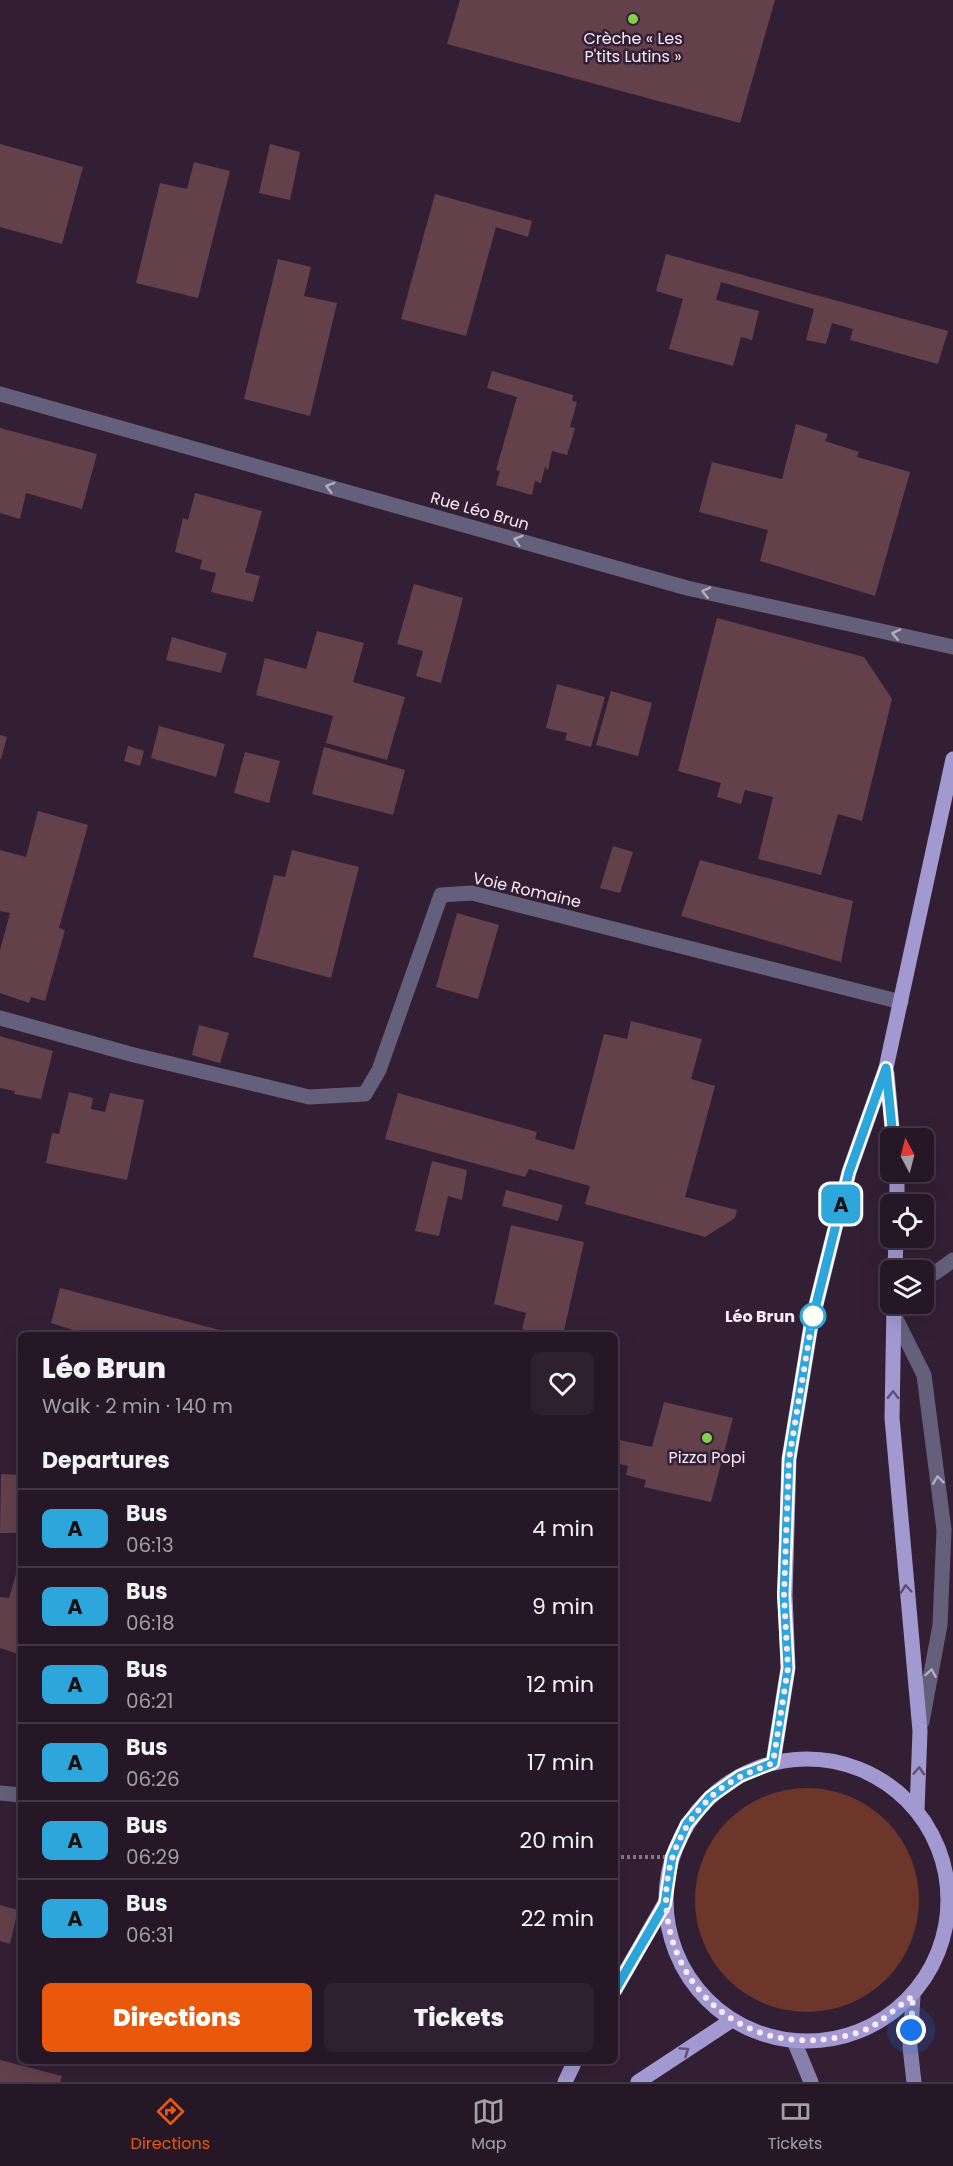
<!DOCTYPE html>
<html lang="en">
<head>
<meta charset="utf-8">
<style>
  :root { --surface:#261727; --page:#2e202f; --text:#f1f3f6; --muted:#a49fa7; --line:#423644; --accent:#ea580c }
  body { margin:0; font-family:Poppins,sans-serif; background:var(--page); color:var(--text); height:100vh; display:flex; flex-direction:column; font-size:22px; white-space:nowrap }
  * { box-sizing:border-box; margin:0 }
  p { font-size:20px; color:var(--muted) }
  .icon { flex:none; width:33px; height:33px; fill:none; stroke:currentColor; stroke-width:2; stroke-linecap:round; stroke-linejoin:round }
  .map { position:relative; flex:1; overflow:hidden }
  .side { position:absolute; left:18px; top:1332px; width:600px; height:732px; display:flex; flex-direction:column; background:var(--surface); border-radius:9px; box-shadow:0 6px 24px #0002,0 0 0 2px var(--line) }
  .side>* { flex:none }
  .badge { padding:0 12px; border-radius:9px; font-size:21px; line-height:39px }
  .needle { width:39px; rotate:353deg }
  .controls { position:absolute; left:880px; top:1128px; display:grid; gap:12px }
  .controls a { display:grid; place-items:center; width:54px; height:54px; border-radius:9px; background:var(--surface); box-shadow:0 6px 24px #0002,0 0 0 2px var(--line); font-size:30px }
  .you { position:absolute; width:30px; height:30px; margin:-15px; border:4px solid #fff; border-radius:50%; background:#1a73e8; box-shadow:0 0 0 9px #1a73e833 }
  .map>.badge { position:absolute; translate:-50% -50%; box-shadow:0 0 0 3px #fff }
  h2 { padding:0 24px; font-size:22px; line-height:54px }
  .round { display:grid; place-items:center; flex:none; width:63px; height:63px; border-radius:9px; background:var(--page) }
  .headline { display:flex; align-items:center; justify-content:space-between; height:102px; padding:0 24px }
  h1 { font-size:28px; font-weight:800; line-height:45px }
  .cta { display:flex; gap:12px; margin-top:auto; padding:12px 24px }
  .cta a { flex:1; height:69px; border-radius:9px; background:var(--accent); color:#fff; font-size:24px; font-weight:800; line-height:69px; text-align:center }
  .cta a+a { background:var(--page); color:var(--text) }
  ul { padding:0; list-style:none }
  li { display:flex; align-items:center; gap:18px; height:78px; padding:0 24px; border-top:2px solid var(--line) }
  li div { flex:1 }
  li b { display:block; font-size:22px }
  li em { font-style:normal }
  li .badge { min-width:66px; font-weight:700; text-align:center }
  .tabs { display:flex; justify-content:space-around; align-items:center; height:84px; border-top:2px solid var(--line); background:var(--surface); font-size:16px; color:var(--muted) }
  .tabs a { display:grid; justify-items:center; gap:3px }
  .tabs .on { color:var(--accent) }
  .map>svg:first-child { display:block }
  .green { fill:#6d362a }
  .building { fill:#62414b }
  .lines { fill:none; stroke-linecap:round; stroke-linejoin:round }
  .path { stroke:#867587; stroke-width:4; stroke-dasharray:3 3; stroke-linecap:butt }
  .lane { stroke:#64607c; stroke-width:15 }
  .street { stroke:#64607c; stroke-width:15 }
  .secondary { stroke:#8780ac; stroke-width:15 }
  .primary { stroke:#a299d1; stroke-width:15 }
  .oneway { stroke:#b5abc0 }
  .oneway2 { stroke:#5f5073 }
  .line-casing { stroke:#fff; stroke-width:14 }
  .line { stroke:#2da7db; stroke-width:9 }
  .walk { stroke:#f7e9f7; stroke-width:6; stroke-dasharray:0 10.8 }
  .poi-dot { fill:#84d04d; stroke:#331f34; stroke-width:2 }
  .stop-dot { fill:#fff; stroke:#2da7db; stroke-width:3 }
  .labels { text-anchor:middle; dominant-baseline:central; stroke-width:5; stroke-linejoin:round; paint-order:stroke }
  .poi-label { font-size:16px; fill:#f7e9f7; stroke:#331f34 }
  .street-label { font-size:16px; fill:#f7e9f7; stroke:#331f34 }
  .stop-label { font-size:16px; font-weight:bold; fill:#f7e9f7; stroke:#331f34; text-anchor:end }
</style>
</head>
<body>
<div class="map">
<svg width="953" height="2082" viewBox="0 0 953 2082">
  <rect width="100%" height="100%" fill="#331f34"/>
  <path class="green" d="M695 1900a112 112 0 1 1 224 0a112 112 0 1 1-224 0Z"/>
  <path class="building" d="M460,0H775L740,123L447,44Z
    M0,144L83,167L62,244L0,227Z
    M270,144L300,152L290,200L259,193Z
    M194,162L230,171L198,298L136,283L160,183L187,189Z
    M435,194L532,221L528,237L496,227L466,336L401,319Z
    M666,254L948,331L938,364L850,340L853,329L832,323L826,344L806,340L814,309L721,282L716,300L759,311L752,340L741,337L733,366L669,349L683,299L656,291Z
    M278,259L311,267L304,296L337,303L310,416L244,399Z
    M492,371L573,395L572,401L577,402L570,427L575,428L567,455L552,451L548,470L545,467L541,483L535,481L532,495L496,485L500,471L496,470L517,397L487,388Z
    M796,424L828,434L825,441L859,452L857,457L910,472L875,596L760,561L768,530L699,512L712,462L782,479Z
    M0,428L97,454L82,509L26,493L20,519L0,513Z
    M195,493L262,511L245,572L260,576L253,602L211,592L216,573L200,569L202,560L175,552L183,518L188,520Z
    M414,584L463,598L441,683L416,676L423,651L397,644Z
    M717,618L864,657L892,699L862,821L838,814L821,875L758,859L773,797L745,790L741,804L717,797L721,783L678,771Z
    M317,631L364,643L353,682L405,697L387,760L326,743L333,716L256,695L265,658L306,669Z
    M172,637L227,653L221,673L166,660Z
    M557,684L605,697L591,747L565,740L567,733L546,728Z
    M611,691L652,703L638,756L596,745Z
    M159,726L225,744L216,777L151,758Z
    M0,735L7,737L1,759H0Z
    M128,746L144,751L140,766L124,761Z
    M324,747L405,770L393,815L312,794Z
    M245,752L280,761L269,803L234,793Z
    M38,811L88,825L59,928L65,930L45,1001L31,997L29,1003L0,993V950L10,913L0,911V850L26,857Z
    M613,846L633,852L620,893L600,888Z
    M292,850L359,867L331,978L253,957L274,875L285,877Z
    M700,860L853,901L841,962L681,916Z
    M457,913L499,925L478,999L436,987Z
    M631,1021L702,1039L691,1079L715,1086L685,1197L737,1210L735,1218L705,1237L585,1204L590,1186L529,1169L525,1177L385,1139L398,1093L537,1132L535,1139L574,1150L604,1034L627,1039Z
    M199,1025L229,1033L220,1063L192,1055Z
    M0,1036L53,1051L41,1099L14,1094L15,1091L0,1088Z
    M69,1092L93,1098L91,1109L105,1112L110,1093L144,1100L127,1180L46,1163L52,1133L59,1134Z
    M432,1161L467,1170L462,1200L448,1196L439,1236L415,1231Z
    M506,1190L563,1205L558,1221L502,1206Z
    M511,1225L584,1242L563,1335H547L522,1329L526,1313L494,1304Z
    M60,1288L235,1334V1335H72L73,1330L51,1323Z
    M664,1402L733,1418L711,1502L644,1487L646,1480L626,1475L628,1466L615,1463L619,1440L652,1447Z
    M1,1474L21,1475V1533H0Z
    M20,1561H21V1655L0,1648V1597L9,1598Z
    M0,1905L18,1910L10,1944L0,1941Z
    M0,2060L62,2076L60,2082H0Z"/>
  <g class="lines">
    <path class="path" d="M615,1857H672"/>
    <path class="lane" d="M924,1275L935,1273L953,1260
      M893,1313L924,1375L944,1530L940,1625L922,1722"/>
    <path class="street" d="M0,394L687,588L953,647
      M0,1018L134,1055L309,1097L365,1094L379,1070L441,895L472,893L901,1002
      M0,1793L21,1795"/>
    <path class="secondary" d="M913,1996L910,2047L914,2082
      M794,2041L811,2082"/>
    <path class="primary" d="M887,1074L893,1138
      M897,1172V1204
      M895,1270L896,1238
      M894,1304L892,1418L920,1731L917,1811
      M666 1900a141 141 0 1 1 282 0a141 141 0 1 1-282 0Z
      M773,1763L788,1668L785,1595L789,1459L811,1325L849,1172L886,1068L953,759
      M615,1990L665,1903
      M565,2082L575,2061
      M638,2082L732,2020"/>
  </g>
  <defs><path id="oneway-chevron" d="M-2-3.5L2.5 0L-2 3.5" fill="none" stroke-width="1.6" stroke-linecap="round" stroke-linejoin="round" transform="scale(1.5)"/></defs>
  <g class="oneway">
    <use href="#oneway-chevron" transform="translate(330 487) rotate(-164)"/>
    <use href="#oneway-chevron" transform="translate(518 540) rotate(-164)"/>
    <use href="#oneway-chevron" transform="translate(706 592) rotate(-167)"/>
    <use href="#oneway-chevron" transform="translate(896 634) rotate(-167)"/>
    <use href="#oneway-chevron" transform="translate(938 1480) rotate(-97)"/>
    <use href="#oneway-chevron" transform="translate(931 1673) rotate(-80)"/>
  </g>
  <g class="oneway2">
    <use href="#oneway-chevron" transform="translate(893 1395) rotate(-89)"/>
    <use href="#oneway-chevron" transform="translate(906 1589) rotate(-95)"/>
    <use href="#oneway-chevron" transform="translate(919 1771) rotate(-87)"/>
    <use href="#oneway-chevron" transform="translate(685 2051) rotate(-34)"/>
  </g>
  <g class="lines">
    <g class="line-casing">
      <path id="line" d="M615,1990L665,1904L672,1857L687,1824L710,1797L740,1776L773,1763L788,1668L784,1595L789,1459L811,1325L849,1172L886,1068L893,1138"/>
    </g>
    <use href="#line" class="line"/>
    <path class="walk" d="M813,1316L789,1459L784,1595L788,1668L773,1763C750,1772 728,1780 710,1798C615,1889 685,2048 816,2040C834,2039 857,2035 873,2026C887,2017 900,2005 913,1996L911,2030"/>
  </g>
  <g class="poi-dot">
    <circle cx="633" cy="19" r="6"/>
    <circle cx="707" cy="1438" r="6"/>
  </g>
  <circle class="stop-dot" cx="813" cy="1316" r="12"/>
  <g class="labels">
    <g class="poi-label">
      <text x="633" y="38">Crèche « Les<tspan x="633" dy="18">P'tits Lutins »</tspan></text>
      <text x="707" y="1457">Pizza Popi</text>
    </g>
    <g class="street-label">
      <text transform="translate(480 511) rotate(16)">Rue Léo Brun</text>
      <text transform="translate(527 890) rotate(13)">Voie Romaine</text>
    </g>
    <g class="stop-label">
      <text x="795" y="1316">Léo Brun</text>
    </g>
  </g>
</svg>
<div class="controls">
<a><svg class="needle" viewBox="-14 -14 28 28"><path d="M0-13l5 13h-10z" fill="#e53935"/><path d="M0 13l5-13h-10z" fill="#a49fa7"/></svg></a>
<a><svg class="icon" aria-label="locate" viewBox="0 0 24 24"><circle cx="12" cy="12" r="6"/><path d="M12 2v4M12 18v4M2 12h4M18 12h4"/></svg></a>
<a><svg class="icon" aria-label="layers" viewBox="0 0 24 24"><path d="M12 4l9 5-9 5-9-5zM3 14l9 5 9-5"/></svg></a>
</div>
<div class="you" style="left:911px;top:2030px"></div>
<b class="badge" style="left:841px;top:1204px;background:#2da7db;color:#111">A</b>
<section class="side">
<div class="headline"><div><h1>Léo Brun</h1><p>Walk · 2 min · 140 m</p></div><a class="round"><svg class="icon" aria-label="heart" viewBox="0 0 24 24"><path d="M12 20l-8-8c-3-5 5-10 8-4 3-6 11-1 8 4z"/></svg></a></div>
<h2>Departures</h2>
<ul>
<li><span class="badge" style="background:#2da7db;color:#111">A</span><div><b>Bus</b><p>06:13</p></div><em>4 min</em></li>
<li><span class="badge" style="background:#2da7db;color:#111">A</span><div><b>Bus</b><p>06:18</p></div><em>9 min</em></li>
<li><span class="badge" style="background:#2da7db;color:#111">A</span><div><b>Bus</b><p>06:21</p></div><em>12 min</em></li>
<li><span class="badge" style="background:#2da7db;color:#111">A</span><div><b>Bus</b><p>06:26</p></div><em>17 min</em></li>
<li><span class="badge" style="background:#2da7db;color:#111">A</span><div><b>Bus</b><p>06:29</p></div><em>20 min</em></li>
<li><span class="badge" style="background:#2da7db;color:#111">A</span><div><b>Bus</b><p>06:31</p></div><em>22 min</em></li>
</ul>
<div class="cta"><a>Directions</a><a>Tickets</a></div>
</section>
</div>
<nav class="tabs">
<a class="on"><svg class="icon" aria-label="directions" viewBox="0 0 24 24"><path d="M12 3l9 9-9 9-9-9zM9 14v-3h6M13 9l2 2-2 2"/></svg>Directions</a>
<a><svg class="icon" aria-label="map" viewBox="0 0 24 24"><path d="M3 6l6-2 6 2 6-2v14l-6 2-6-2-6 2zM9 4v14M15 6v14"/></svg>Map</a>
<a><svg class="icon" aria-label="tickets" viewBox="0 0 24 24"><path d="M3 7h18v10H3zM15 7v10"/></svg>Tickets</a>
</nav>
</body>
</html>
